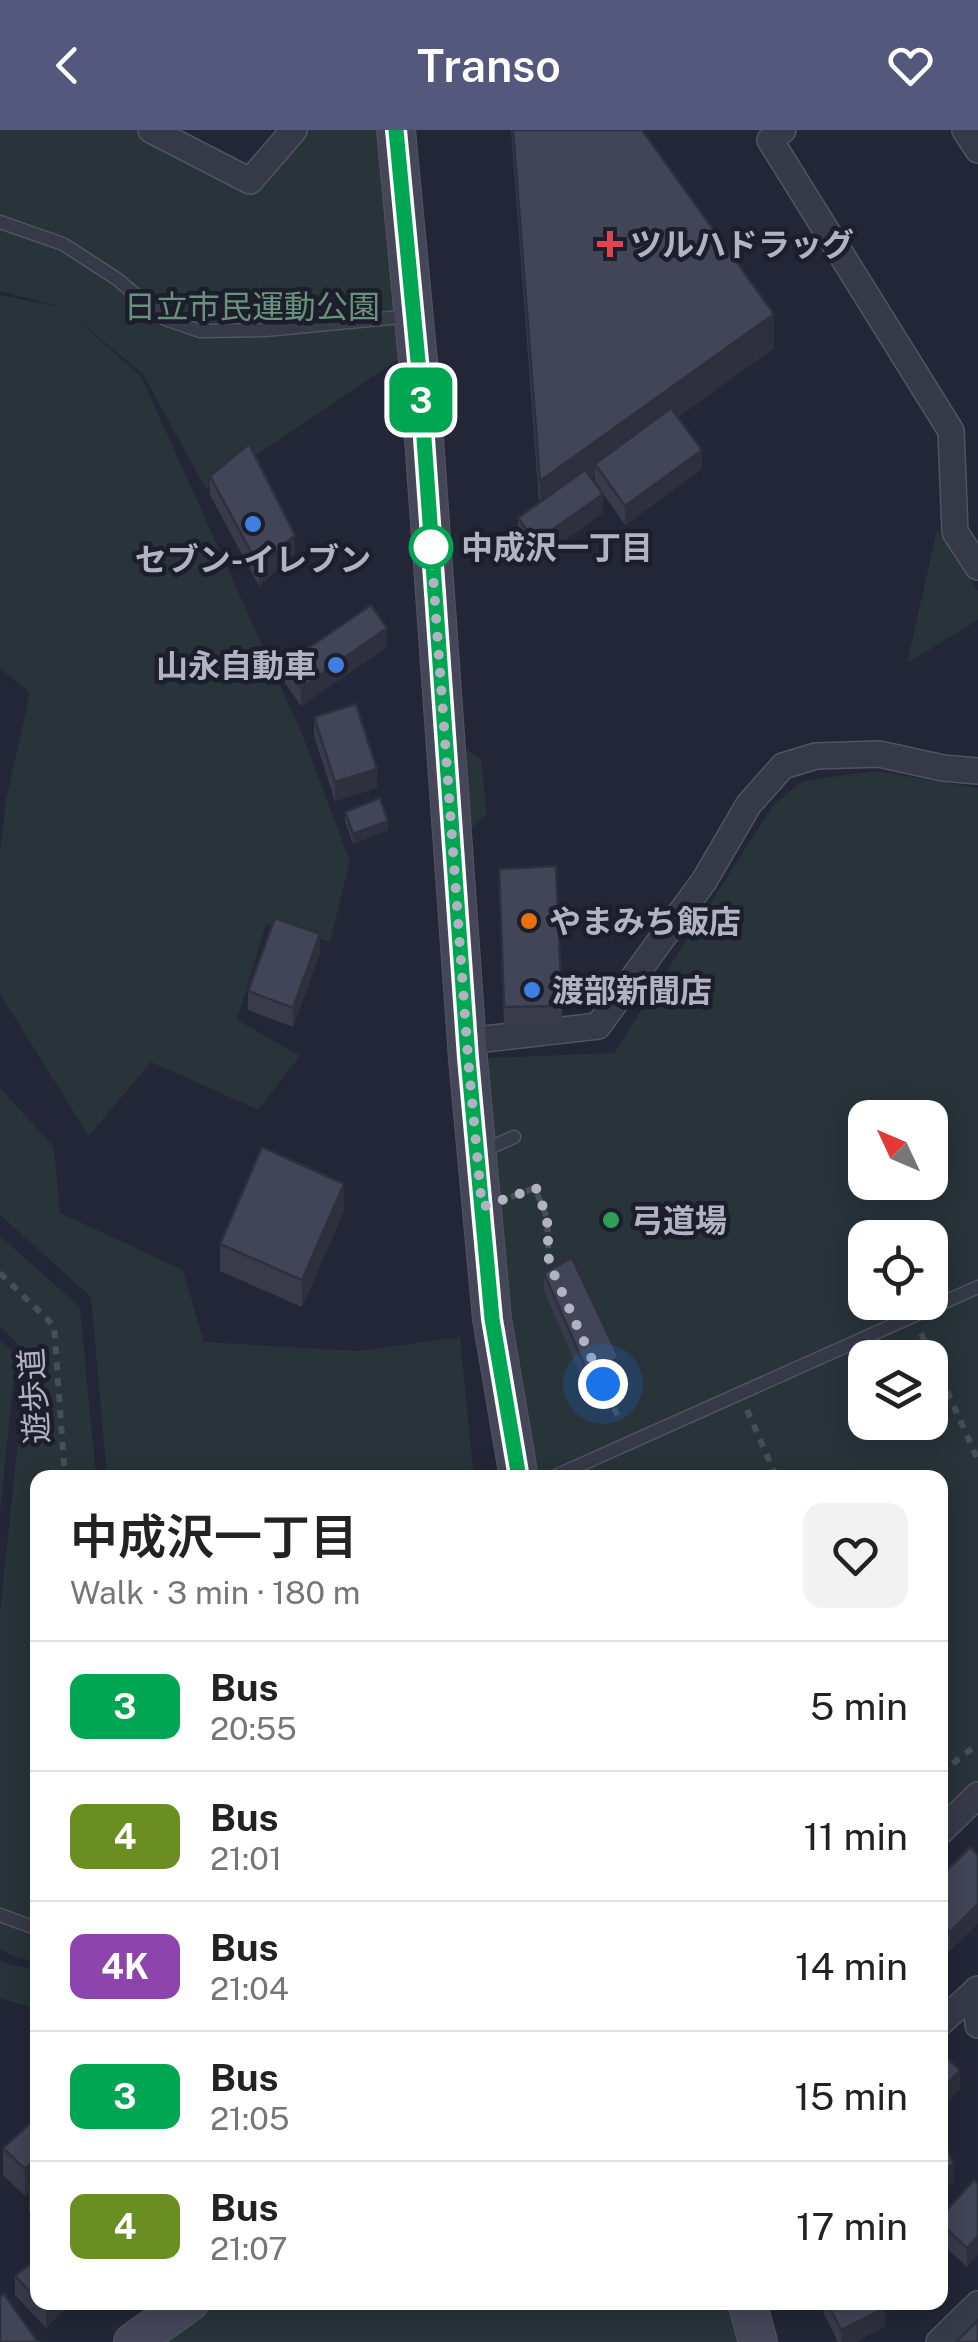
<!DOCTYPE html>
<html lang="en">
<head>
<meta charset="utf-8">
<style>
  :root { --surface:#fff; --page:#f2f2f2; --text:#222; --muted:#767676; --line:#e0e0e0; --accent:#53587c }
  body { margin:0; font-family:"Public Sans","Noto Sans JP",sans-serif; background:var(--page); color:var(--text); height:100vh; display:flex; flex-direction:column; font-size:38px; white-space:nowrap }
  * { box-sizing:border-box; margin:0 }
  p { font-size:32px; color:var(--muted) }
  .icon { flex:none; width:55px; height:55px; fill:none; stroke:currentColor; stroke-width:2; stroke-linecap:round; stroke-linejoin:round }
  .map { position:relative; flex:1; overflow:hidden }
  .side { position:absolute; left:30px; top:1340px; width:918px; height:840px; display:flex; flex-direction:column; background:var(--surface); border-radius:20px; box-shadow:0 5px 25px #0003 }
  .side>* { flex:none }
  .badge { padding:0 20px; border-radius:15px; font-size:35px; line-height:65px }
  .needle { width:65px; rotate:314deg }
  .controls { position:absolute; left:848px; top:970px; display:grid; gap:20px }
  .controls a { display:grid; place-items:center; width:100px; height:100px; border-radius:20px; background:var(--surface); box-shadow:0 5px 25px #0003; font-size:50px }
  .you { position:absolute; width:50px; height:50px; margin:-25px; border:8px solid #fff; border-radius:50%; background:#1a73e8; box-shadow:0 0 0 15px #1a73e833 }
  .map>.badge { position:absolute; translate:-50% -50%; box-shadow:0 0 0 5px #fff }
  .round { display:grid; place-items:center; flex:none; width:105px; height:105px; border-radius:20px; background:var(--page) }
  .summary { display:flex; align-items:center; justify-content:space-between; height:170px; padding:0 40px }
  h1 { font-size:48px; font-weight:600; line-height:75px }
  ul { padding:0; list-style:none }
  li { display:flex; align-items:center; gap:30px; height:130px; padding:0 40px; border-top:2px solid var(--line) }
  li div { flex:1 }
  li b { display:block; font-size:38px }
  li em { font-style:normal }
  li .badge { min-width:110px; font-weight:700; text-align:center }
  header { display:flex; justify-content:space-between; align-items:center; height:130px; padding:0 40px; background:var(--accent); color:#fff; font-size:45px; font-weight:600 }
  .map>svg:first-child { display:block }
  .green { fill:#28343a; fill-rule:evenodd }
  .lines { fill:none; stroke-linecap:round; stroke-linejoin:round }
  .lane-casing { stroke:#515361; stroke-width:15 }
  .street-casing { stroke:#515361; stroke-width:28 }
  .secondary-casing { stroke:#515361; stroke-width:40 }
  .path { stroke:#454f56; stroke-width:6; stroke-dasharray:8 8; stroke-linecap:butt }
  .lane { stroke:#363947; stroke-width:12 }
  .street { stroke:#363947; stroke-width:25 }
  .secondary { stroke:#454759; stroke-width:38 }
  .wall { fill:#393b4b }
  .shaded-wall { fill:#2e303d }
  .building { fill:#424557; stroke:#2e303d; stroke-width:2.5 }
  .line-casing { stroke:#fff; stroke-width:22 }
  .line { stroke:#00a651; stroke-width:15 }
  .walk { stroke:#b1b3c3; stroke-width:10; stroke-dasharray:0 18 }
  .health-dot { fill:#e0444e; stroke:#1c1e2b; stroke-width:4 }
  .shop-dot { fill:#3f7fe0; stroke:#1c1e2b; stroke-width:4 }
  .stop-dot { fill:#fff; stroke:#00a651; stroke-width:5 }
  .food-dot { fill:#e8710a; stroke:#1c1e2b; stroke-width:4 }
  .leisure-dot { fill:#2e9e5b; stroke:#1c1e2b; stroke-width:4 }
  .labels { text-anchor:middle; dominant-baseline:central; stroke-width:9; stroke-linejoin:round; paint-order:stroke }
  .poi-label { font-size:32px; font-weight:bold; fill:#b1b3c3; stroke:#1c1e2b; text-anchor:start }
  .park-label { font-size:32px; fill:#6b917e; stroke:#1c1e2b }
  .stop-label { font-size:32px; font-weight:bold; fill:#b1b3c3; stroke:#1c1e2b; text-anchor:start }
  .street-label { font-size:32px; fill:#b1b3c3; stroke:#1c1e2b }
</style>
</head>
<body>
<header><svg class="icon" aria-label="back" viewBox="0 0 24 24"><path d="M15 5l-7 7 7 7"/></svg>Transo<svg class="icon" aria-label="heart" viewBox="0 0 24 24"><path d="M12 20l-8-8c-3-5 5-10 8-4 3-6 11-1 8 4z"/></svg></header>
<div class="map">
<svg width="978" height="2212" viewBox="0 0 978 2212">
  <rect width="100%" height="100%" fill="#232636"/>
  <path class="green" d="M0,0H151L250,51L296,0H393L409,222L206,359L143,244L68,182L141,246L302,604L350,731L330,812L266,794L237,890L300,926L258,980L151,932L89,1006L0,864V722L6,670L30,563L0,538V165L65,178L0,161Z
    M937,400L978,461V490L907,533Z
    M457,613L481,629L487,684L465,703Z
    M875,641L978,658V1665L940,1702V1348L519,1347L468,929L614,923L774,674L803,651ZM865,988H930V1052H865ZM865,1108H930V1172H865ZM865,1228H930V1292H865Z
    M0,958L54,1017L60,1083L183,1140L204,1212L358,1221L460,1207L474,1347H107L91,1167L0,1085Z
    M0,1106L80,1177L96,1347L38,1348L37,1832L16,1827L0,1819V1483L27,1223L0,1197Z
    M0,1210L16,1224L0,1383Z
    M0,1830L11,1835L37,1840V1879L0,1868Z
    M190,2172L747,2173L758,2212H133Z"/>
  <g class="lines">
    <g class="lane-casing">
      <path id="lane" d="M0,92L63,114L117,149L165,189L200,201L265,200L411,186
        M480,1022L514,1007
        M551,1348L978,1157
        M0,1785L38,1799"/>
    </g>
    <g class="street-casing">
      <path id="street" d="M151,0L250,51L294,0
        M783,0L770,10L951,301L955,402L978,437
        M965,0L978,20
        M467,911L598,896L704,751L749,674L783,636L816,626L879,624L943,638L978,641
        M940,1702L978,1665
        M976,1860L978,1895
        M940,1893L978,1859
        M939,2212L978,2174"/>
    </g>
    <g class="secondary-casing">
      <path id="secondary" d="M396,0L420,252L468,929L492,1189L519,1348
        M747,2172L758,2212
        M133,2212L190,2172"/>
    </g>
    <path class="path" d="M511,1067L535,1058L547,1088L549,1133L553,1142
      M0,1143L54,1196L65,1348
      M921,1203L978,1330
      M601,1249L621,1293
      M747,1280L777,1348
      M940,1643L978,1614"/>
    <use href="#lane" class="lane"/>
    <use href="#street" class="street"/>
    <use href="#secondary" class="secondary"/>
  </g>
  <path class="wall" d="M511,0H642L774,218L678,287L702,339L625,395L595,352V346L592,348L603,383L535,431L518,406V388L539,372Z
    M210,346L295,424L259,456L210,365Z
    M387,517L301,576L285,553V534Z
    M314,587L377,658L335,671L314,606Z
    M345,682L388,700L353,714L345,691Z
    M499,758L562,876V894L504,895Z
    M320,823L293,897L248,880V861Z
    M344,1081L302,1177L220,1141V1114Z
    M544,1143L619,1247L588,1262L544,1161Z
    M978,1725V1793L950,1821L940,1811V1747Z
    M38,1986V2090L29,2081V2062L25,2066L3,2045V2018Z
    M974,2050L967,2137L940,2112V2088Z
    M38,2127V2172H72L46,2198L15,2165V2146Z
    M814,2172H882L885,2197L855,2212H838L824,2184V2174L818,2178Z"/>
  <path class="shaded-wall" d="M774,184V218L601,342L595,334V346L540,385V351Z
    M702,320V339L625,395V376Z
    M603,364V383L535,431V412Z
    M295,405V424L259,456V437Z
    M387,498V517L301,576V558Z
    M377,639V658L335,671V652Z
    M388,691V700L353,714V704Z
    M320,804V823L293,897V878Z
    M344,1054V1081L302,1177V1150Z
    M619,1228V1247L588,1262V1243Z
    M978,1774V1793L950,1821V1802Z
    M942,1821V1840L940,1843V1824Z
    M960,1940V1959L940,1981V1962Z
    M38,2027V2054H29V2062L25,2066V2039Z
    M954,2034V2053L940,2060V2041Z
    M978,2106V2125L967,2137V2118Z
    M52,2172H72L46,2198V2179Z
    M894,2172H906L894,2181Z
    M885,2178V2197L855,2212H841V2200Z"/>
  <path class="building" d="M513,0H642L774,184L540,351Z
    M671,278L702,320L625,376L595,334Z
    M249,314L295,405L259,437L210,346Z
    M585,340L603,364L535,412L518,388Z
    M371,475L387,498L301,558L285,534Z
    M356,574L377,639L335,652L314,587Z
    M380,668L388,691L353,704L345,682Z
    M556,736L562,876L504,877L499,739Z
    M275,788L320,804L293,878L248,861Z
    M262,1017L344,1054L302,1150L220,1114Z
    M572,1128L619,1228L588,1243L544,1143Z
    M970,1717L978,1725V1774L950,1802L940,1792V1747Z
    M940,1921L960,1940L940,1962Z
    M38,1986V2027L25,2039L3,2018Z
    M940,2003L954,2034L940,2041Z
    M38,2047V2063L29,2054Z
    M974,2050L978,2054V2106L967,2118L940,2093V2088Z
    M38,2127V2170L15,2146Z
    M4,2164L38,2212H0V2167Z
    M40,2172H52L46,2179Z
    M827,2172H882L885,2178L841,2200Z
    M978,2190V2212H956Z"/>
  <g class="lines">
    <g class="line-casing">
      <path id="line" d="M396,0L420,252L468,928L492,1189L519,1348"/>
    </g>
    <use href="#line" class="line"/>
    <path class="walk" d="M431,417L468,928L482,1077L536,1058L547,1088L549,1133L603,1254"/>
  </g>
  <path class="health-dot" d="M605 99h10v10h10v10h-10v10h-10v-10h-10v-10h10z"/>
  <g class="shop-dot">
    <circle cx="253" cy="394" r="10"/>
    <circle cx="336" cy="535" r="10"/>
    <circle cx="532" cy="860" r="10"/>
  </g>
  <circle class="stop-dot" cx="431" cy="417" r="20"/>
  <circle class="food-dot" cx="529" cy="791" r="10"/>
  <circle class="leisure-dot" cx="611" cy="1090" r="10"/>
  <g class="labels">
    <g class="poi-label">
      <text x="630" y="114">ツルハドラッグ</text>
      <text x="253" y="429" text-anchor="middle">セブン-イレブン</text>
      <text x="316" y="535" text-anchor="end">山永自動車</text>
      <text x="549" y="791">やまみち飯店</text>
      <text x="552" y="860">渡部新聞店</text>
      <text x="631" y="1090">弓道場</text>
    </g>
    <g class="park-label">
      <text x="252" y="176">日立市民運動公園</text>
    </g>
    <g class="stop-label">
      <text x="461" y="417">中成沢一丁目</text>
    </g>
    <g class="street-label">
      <text transform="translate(34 1266) rotate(-94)">遊歩道</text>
    </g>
  </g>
</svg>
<div class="controls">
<a><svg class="needle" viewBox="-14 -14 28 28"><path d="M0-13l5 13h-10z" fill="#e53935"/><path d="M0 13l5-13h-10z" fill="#767676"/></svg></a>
<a><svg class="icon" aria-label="locate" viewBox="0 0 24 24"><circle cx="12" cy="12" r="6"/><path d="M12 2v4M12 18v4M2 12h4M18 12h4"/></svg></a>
<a><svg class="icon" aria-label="layers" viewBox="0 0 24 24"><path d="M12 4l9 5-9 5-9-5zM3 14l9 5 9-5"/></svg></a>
</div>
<div class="you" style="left:603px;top:1254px"></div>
<b class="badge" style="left:421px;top:270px;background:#00a651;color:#fff">3</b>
<section class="side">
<div class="summary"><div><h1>中成沢一丁目</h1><p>Walk · 3 min · 180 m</p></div><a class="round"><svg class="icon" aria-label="heart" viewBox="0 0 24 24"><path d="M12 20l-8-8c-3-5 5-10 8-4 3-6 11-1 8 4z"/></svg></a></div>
<ul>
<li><span class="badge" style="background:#00a651;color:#fff">3</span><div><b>Bus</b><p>20:55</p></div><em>5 min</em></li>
<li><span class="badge" style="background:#6b8e23;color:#fff">4</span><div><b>Bus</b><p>21:01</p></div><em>11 min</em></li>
<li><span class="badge" style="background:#8e44ad;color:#fff">4K</span><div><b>Bus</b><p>21:04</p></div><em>14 min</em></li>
<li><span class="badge" style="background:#00a651;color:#fff">3</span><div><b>Bus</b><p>21:05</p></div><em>15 min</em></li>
<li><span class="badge" style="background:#6b8e23;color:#fff">4</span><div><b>Bus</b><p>21:07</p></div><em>17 min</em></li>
</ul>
</section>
</div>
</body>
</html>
